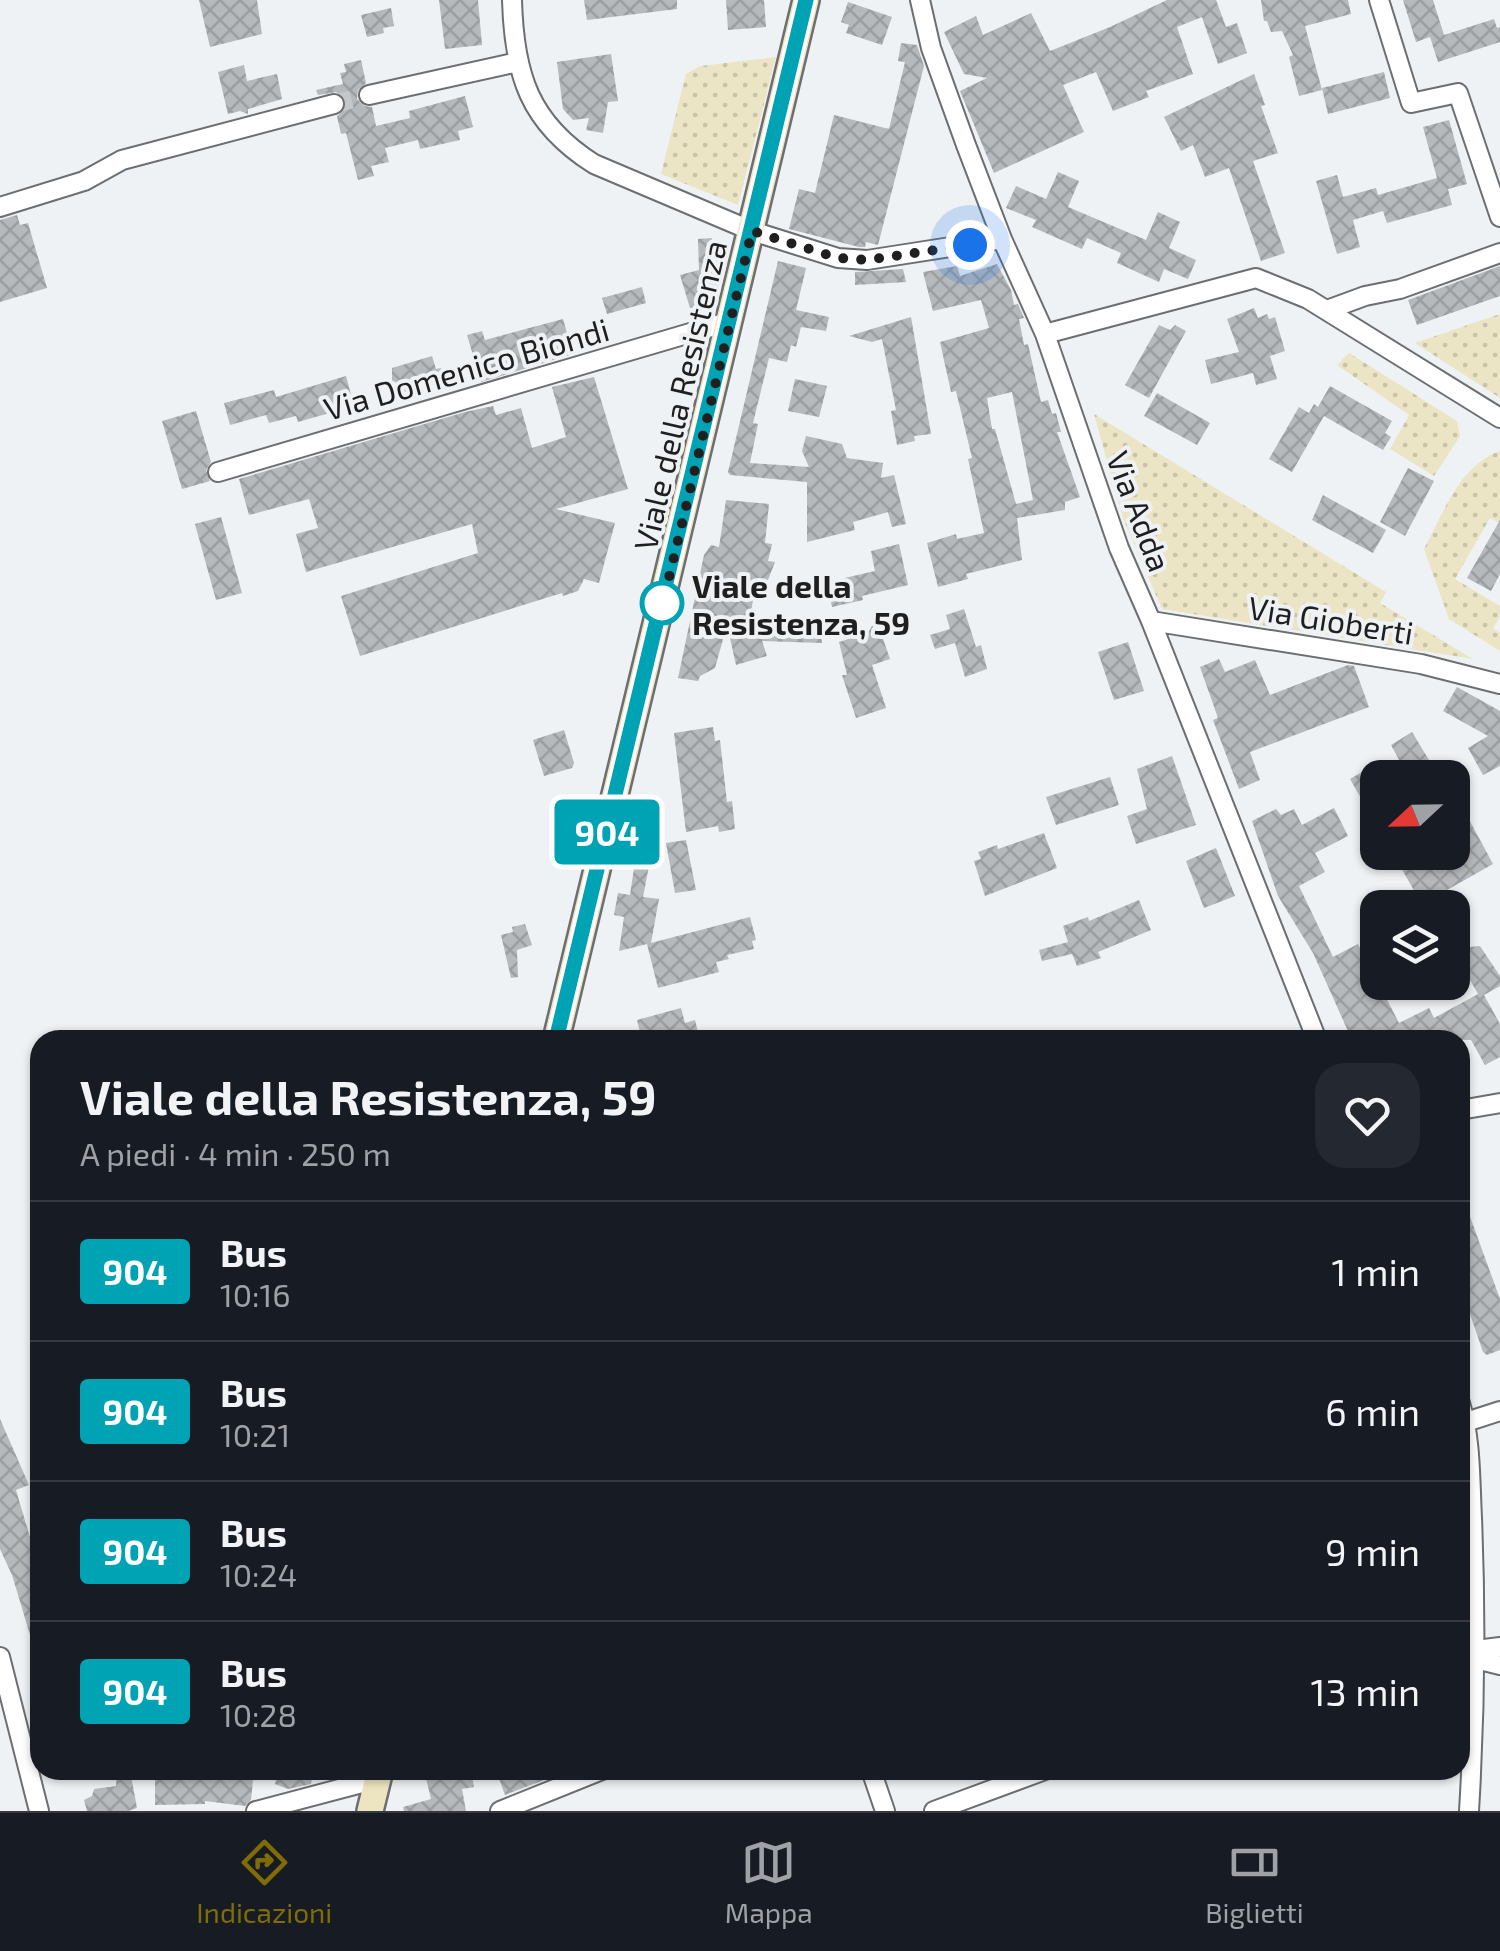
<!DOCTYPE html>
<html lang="it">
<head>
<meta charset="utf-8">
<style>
  :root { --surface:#171b24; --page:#242831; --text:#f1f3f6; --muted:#9ea1a6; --line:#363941; --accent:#7f6c07 }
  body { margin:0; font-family:"Exo 2",sans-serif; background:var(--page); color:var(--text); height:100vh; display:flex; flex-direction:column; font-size:38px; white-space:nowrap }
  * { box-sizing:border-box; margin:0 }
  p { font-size:32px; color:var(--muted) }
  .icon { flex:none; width:55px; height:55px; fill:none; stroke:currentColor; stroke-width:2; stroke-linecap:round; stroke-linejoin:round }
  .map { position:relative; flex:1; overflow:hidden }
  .details { position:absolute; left:30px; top:1030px; width:1440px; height:750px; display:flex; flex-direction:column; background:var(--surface); border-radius:30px; box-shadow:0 2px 8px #0004 }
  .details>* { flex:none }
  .badge { padding:0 20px; border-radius:8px; font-size:35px; line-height:65px }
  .needle { width:65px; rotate:248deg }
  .tools { position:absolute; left:1360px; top:760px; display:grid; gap:20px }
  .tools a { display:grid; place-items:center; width:110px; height:110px; border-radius:20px; background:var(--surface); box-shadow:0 2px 8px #0004; font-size:50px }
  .you { position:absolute; width:50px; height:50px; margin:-25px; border:8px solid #fff; border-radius:50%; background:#1a73e8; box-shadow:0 0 0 15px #1a73e833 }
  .map>.badge { position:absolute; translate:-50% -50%; box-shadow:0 0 0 5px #fff }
  .round { display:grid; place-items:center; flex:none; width:105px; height:105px; border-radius:30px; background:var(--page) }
  .headline { display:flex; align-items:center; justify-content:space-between; height:170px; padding:0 50px }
  h1 { font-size:48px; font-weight:700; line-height:75px }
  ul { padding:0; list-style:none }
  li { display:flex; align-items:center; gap:30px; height:140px; padding:0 50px; border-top:2px solid var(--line) }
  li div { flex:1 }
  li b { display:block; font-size:38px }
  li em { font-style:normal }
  li .badge { min-width:110px; font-weight:700; text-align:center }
  .tab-bar { display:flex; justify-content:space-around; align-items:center; height:140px; border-top:2px solid var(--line); background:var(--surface); font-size:28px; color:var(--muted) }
  .tab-bar a { display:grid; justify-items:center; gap:5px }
  .tab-bar .on { color:var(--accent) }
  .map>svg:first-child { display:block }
  .green { fill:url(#green-dots) }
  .building { fill:url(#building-cross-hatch); fill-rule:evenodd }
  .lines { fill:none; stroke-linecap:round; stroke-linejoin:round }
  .street-tunnel { stroke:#c5c8ca; stroke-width:18; stroke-dasharray:18 9; stroke-linecap:butt }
  .street-casing { stroke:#6c6e71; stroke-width:22 }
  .secondary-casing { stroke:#6c6e71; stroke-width:30 }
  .street { stroke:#fff; stroke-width:18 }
  .secondary { stroke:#ede5c2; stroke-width:25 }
  .line-casing { stroke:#fff; stroke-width:22 }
  .line { stroke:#00a3b4; stroke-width:15 }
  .walk { stroke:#1f1f20; stroke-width:10; stroke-dasharray:0 18 }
  .stop-dot { fill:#fff; stroke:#00a3b4; stroke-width:5 }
  .labels { text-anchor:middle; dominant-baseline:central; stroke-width:8; stroke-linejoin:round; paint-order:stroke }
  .street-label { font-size:32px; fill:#1f1f20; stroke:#eff2f4 }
  .stop-label { font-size:32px; font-weight:bold; fill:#1f1f20; stroke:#eff2f4; text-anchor:start }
</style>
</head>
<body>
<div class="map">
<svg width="1500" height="1811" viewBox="0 0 1500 1811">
  <defs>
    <pattern id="green-dots" width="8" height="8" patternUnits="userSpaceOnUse" patternTransform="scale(2.5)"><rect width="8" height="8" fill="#ebe4c5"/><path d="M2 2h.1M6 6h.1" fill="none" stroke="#c9c3a9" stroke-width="1.8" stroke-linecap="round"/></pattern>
    <pattern id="building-cross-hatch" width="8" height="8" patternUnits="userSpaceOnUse" patternTransform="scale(2.5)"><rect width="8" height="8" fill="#b6b9bb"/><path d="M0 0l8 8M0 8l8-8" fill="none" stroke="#9c9fa0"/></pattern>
  </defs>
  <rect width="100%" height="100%" fill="#eff2f4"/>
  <path class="green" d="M776,57L738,205L661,174L686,74L700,66Z
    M1500,314V398L1415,343Z
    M1349,353L1457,421L1460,436L1434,476L1390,449L1409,415L1337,365Z
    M1094,414L1386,592L1380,603L1473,659L1162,609L1123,518Z
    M1500,451V523L1490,518L1455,579L1500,606V616L1493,629L1500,633V651L1449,619L1424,549C1444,512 1459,466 1500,451Z"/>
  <path class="building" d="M199,0H257L262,34L210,47Z
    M439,0H478L482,45L445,49Z
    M584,0H677V9L587,20Z
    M726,0H764L766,27L728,30Z
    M1167,0H1216L1226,27L1237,23L1247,53L1218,64L1202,17L1177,27L1193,74L1146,91L1149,97L1113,111L1096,72L1063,85L1084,132L994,173L960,91L987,78L964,74L944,32L976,16L983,35L1031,13L1050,51L1110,27Z
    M1261,0H1348L1351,14L1305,26L1322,90L1299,96L1289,57L1293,55L1282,31L1271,32L1267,21H1264Z
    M1403,0H1433L1444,35L1494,19L1497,28L1500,27V42L1438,62L1430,37L1416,42Z
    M848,2L892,17L882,45L846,33L849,25L841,22Z
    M391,8L394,26L383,28L384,33L367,37L361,15Z
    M901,43L917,45L924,66L878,245L866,242L865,247H859L789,229L799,189L815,193L834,115L889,129L905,62L898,61Z
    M611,54L618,101L608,102L603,133L586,130L589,118L573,120L563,109L557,62Z
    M361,60L366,83L358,90L357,99L364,106L372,107L376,126L410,118L409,111L465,96L473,127L458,131L460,140L420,149L418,140L385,148L389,162L371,166L374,176L358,180L346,133L341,134L337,116L346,108V100L336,92L318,95L316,90L343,84L340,73L346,72L344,64Z
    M244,65L247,81L277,74L282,99L248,109V114L240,111L228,114L218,72Z
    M1384,72L1390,98L1328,114L1322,88Z
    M1254,74L1265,105L1261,106L1278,153L1253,161L1285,253L1261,261L1229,168L1205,177L1193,145L1181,151L1164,117Z
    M1449,120L1467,184L1448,189L1452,205L1387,223L1383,211L1353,220L1360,247L1337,254L1316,181L1337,175L1343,197L1376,188L1378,195L1437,178L1423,127Z
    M1058,172L1079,181L1068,207L1146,240L1158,212L1180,222L1169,248L1196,260L1188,279L1164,269L1159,282L1117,263L1121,253L1087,238L1082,249L1032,227L1036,220L1006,208L1016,186L1046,199Z
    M17,215L20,225L28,223L47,288L0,302V220Z
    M712,238V246L719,247L724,273L720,276L717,302L690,308L680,275L699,270L698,239Z
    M778,261L806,268L796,310L829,317L826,331L801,327L796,347L791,345L787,362L769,358L753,423L758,424L750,463L809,467L802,451L806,436L842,444L847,458L883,463L881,478L894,475L906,524L892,527L888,512L853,522L855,530L807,542V482L730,475L728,472Z
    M997,264L1011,290L1014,305L1018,304L1024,318L1019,319L1024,345L1028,344L1041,402L1048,400L1052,414L1056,413L1061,432H1057L1080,497L1065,502V510L1017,518L1022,560L966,574L968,579L938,587L927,543L956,534L957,539L984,533L968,459L972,458L956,391L951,392L940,342L989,328L981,300L933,311L923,272L957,266L960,276ZM1012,392L1033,500L1016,504L995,429H992L987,398Z
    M1500,266V296L1417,325L1408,300Z
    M903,269L906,282L855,285V272Z
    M642,287L646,303L607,314L602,298Z
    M1254,308L1258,318L1267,314L1269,319L1275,317L1285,351L1270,356L1277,379L1256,385L1253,373L1211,384L1205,360L1239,352L1227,319Z
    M911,317L931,434L914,436L915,441L897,445L891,411L896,410L882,339L872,342L849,336Z
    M563,319L573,354L481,382L467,335L482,331L485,340Z
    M1159,325L1170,330L1175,325L1186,331L1149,398L1125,385Z
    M432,356L436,369L441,368L447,385L415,396L412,390L399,394L395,381L392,383V368Z
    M346,376L354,406L298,422L296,416L269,423L266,415L230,425L224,403L274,390L276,397Z
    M594,377L628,489L556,509L615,523L599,583L584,579L578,591L563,596L562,593L360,656L341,596L478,553L472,524L306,572L296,534L318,528L309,499L249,515L239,479L465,412L493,406L496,415L521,408L532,448L566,437L552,387Z
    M795,379L827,386L819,417L788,411Z
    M1330,386L1392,421L1385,433L1391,437L1383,450L1324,416L1292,472L1269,459L1299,407L1309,413L1314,404L1318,407Z
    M1157,393L1210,423L1197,445L1144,416Z
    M196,411L211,462L206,470L210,481L182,489L162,421Z
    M1408,468L1434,481L1405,536L1380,522Z
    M1323,495L1386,530L1373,553L1312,520Z
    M726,500L769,504L765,543L772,544L768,561L775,562L766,585L757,583L749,619L820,626L822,643L762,641L767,656L736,665L727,625L715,668L700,676L698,681L678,678L704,555L711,545L719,547Z
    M221,517L242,593L216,600L195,524Z
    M1500,520V574L1491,591L1467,578Z
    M899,544L908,585L862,596L863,600L832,607L827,582L875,571L871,551Z
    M964,609L976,647L981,645L987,669L965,677L955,643L935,649L930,635L950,629L946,615Z
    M872,626L882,628V636L890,659L872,665L886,708L856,718L842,675H847L839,642L868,633Z
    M1128,642L1144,691L1114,700L1098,652Z
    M1219,659L1225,672L1255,660L1270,695L1348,665L1354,666L1369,707L1250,752L1260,780L1239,789L1213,720L1218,718L1200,667Z
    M1457,687L1500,711V766L1483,775L1468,748L1488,736L1443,711Z
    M713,727L715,741L720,740L727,802L732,801L735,829L719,832L718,826L686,832L674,733Z
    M564,730L574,763L572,768L544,776L533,740Z
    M1412,732L1440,778H1409L1391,745Z
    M1172,756L1196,825L1136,844L1127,816L1147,809L1137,769Z
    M1372,766L1378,776V798L1365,805L1350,779Z
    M1110,777L1119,805L1056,825L1046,797Z
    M1452,788L1493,864L1447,890L1457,908H1424L1392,852H1452Z
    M1334,808L1348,836L1315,853L1325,872L1299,886L1333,957L1358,944L1366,960L1378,954V982L1399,1023L1429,1008L1434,1018L1478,994L1452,949V918L1469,947L1480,946L1500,976V986L1484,995L1500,1024V1057L1485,1065L1471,1040H1352L1313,953L1278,896L1252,821L1276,809L1281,815L1294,809L1302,825Z
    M1044,833L1057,868L985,896L974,861L981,859L978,852L997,845L998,849Z
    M686,840L696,890L675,893L666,843Z
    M653,845L643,897L659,899L651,943L750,917L756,940L752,941L754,949L727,955L729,959L716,962L719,972L658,988L647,944L619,951L624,917L614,915L618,893L630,895L637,848Z
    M1216,848L1235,896L1204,908L1186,861Z
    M1139,900L1151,930L1098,952L1101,958L1077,966L1072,954L1042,961L1039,950L1068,942L1063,926L1088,917L1089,921Z
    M525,924L532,945L517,950L518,977L511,978L501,935L513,932L512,927Z
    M681,1008L685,1023L695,1020L700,1040H642L637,1020Z
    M1460,1189L1500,1299V1350L1487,1355L1483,1352L1460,1285Z
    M0,1419L29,1485L16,1490L32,1544L35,1542L40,1553V1657L37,1658L12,1575L0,1549Z
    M117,1770H130L137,1808L128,1811H87L84,1800L92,1796L94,1789L116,1786Z
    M155,1770H254L251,1800L245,1806L205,1801V1804L155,1805Z
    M278,1770H314L311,1784L288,1789L275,1784Z
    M424,1770H471L474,1787L462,1789L466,1811H404L403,1807L431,1799Z
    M496,1770H542L544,1780L505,1795Z"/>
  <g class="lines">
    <path class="street-tunnel" d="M334,104L369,95"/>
    <g class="street-casing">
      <path id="street" d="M512,0C514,74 529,123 594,164L752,231L838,258L867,260L1002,239
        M920,0L931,48L966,145L1002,239L1045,334L1119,548L1151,621L1317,1040
        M1379,0L1411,103L1458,93L1500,217
        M369,95L518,62
        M0,207L84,181L122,160L334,104
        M1327,310L1365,296L1400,289L1500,253
        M1045,334L1256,278L1308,299L1500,418
        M218,472L731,321
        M1151,621L1421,664L1500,684
        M1460,1110L1500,1103
        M1460,1403C1471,1439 1470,1479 1472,1518C1476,1616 1475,1713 1469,1811
        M1466,1422L1500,1411
        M1476,1650L1500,1647
        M0,1657L39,1811
        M1476,1659L1500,1665
        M871,1770L885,1811
        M256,1811L377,1779
        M500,1811L602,1770
        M934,1811L1045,1770"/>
    </g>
    <g class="secondary-casing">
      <path id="secondary" d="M556,1040L806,0
        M370,1811L380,1770"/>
    </g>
    <use href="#street" class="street"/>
    <use href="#secondary" class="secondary"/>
  </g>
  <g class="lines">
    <g class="line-casing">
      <path id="line" d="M556,1040L806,0"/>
    </g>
    <use href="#line" class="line"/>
    <path class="walk" d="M662,603V607L752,231L838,258L867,260L970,245"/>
  </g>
  <circle class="stop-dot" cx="662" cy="603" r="20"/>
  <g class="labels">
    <g class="street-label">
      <text transform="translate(466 368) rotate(-16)">Via Domenico Biondi</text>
      <text transform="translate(679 395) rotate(-77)">Viale della Resistenza</text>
      <text transform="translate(1140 511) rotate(69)">Via Adda</text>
      <text transform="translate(1331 619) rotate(9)">Via Gioberti</text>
    </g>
    <g class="stop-label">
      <text x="692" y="585">Viale della<tspan x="692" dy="37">Resistenza, 59</tspan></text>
    </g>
  </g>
</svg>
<div class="tools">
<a><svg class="needle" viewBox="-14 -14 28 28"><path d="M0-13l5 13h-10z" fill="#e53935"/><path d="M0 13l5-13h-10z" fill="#9ea1a6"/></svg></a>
<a><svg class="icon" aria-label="layers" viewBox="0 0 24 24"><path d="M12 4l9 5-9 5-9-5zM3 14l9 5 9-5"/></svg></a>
</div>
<div class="you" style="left:970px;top:245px"></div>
<b class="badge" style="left:607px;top:832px;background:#00a3b4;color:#fff">904</b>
<section class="details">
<div class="headline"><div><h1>Viale della Resistenza, 59</h1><p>A piedi · 4 min · 250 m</p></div><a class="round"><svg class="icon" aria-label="heart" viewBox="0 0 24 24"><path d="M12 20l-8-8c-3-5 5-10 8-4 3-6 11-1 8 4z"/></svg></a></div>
<ul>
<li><span class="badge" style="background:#00a3b4;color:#fff">904</span><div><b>Bus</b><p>10:16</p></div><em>1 min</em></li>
<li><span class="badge" style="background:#00a3b4;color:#fff">904</span><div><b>Bus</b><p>10:21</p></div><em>6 min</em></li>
<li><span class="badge" style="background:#00a3b4;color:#fff">904</span><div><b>Bus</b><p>10:24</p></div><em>9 min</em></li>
<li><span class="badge" style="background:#00a3b4;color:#fff">904</span><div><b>Bus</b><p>10:28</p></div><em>13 min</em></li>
</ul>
</section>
</div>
<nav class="tab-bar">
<a class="on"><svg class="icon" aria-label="directions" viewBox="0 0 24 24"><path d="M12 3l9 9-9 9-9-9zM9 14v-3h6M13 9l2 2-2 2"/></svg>Indicazioni</a>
<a><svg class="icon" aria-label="map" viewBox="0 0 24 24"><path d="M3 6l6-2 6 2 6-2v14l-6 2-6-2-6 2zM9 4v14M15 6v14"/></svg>Mappa</a>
<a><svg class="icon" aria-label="tickets" viewBox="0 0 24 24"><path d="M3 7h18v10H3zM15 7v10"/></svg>Biglietti</a>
</nav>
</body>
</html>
